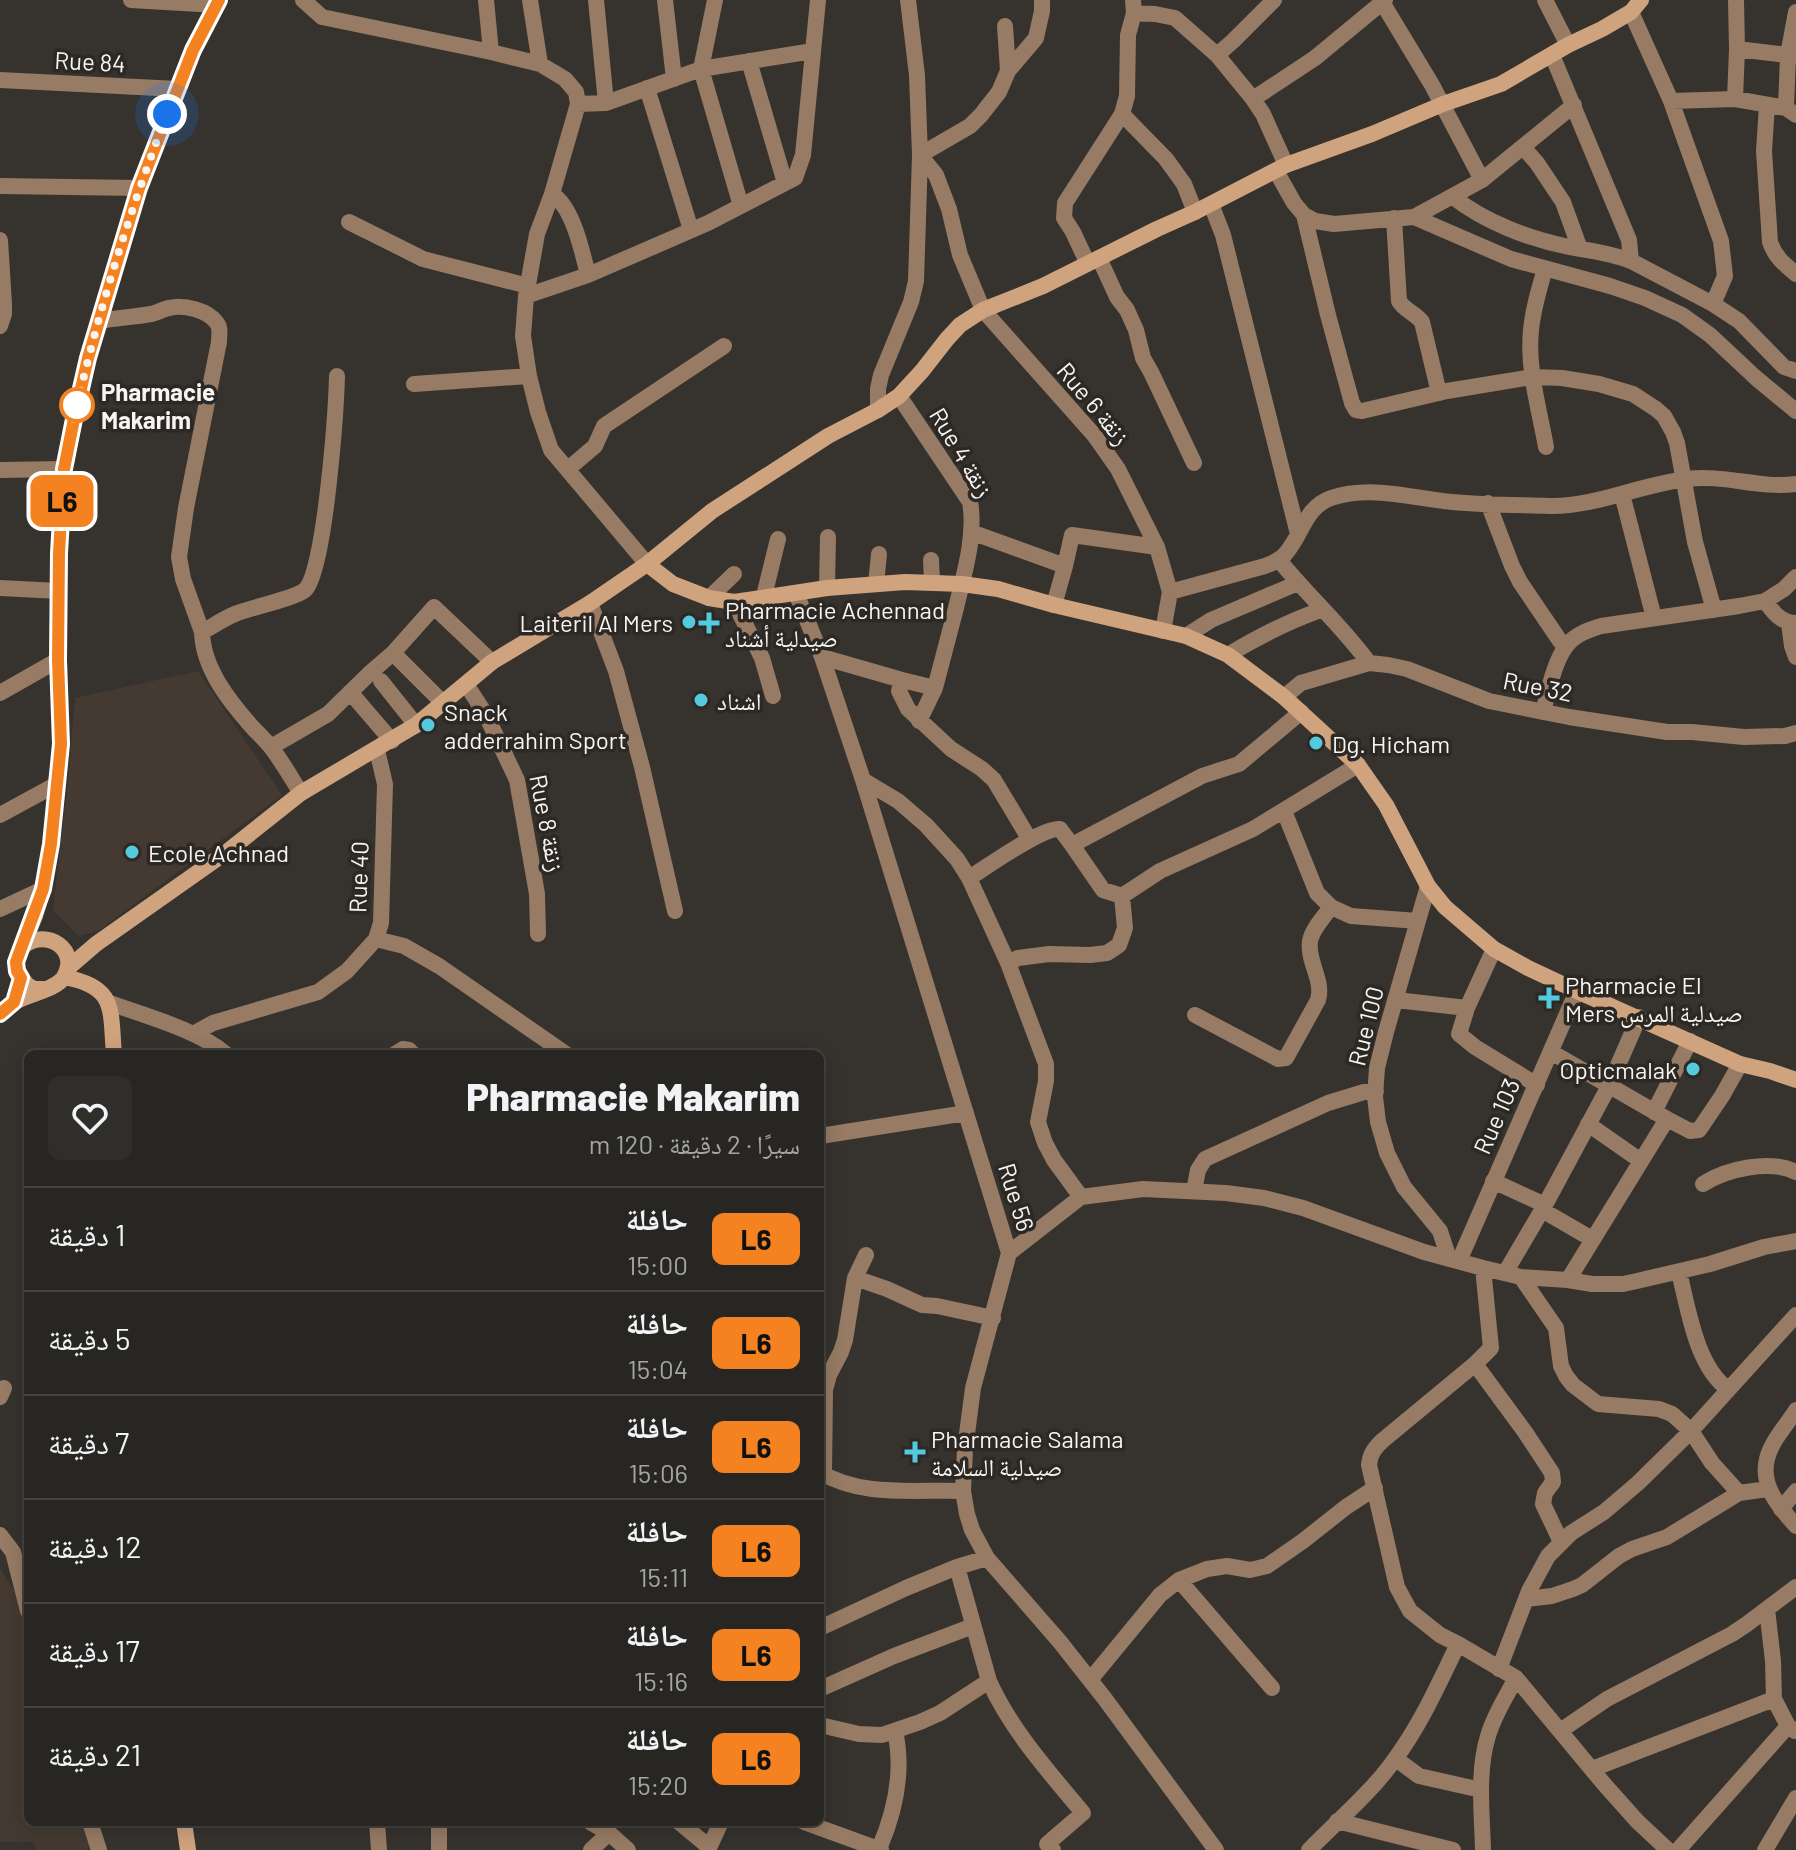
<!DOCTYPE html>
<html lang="ar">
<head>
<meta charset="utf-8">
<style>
  :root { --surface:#282622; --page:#302e2a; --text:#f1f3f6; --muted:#a5a5a5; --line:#444340 }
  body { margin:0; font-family:Barlow,"Noto Naskh Arabic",sans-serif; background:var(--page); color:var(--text); direction:rtl; height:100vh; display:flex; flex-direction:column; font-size:30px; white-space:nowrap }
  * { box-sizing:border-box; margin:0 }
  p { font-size:26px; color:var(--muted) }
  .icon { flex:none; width:44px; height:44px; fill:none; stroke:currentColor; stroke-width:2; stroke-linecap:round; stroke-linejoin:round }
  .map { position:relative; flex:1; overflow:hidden; direction:ltr }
  .drawer { position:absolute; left:24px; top:1050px; width:800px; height:776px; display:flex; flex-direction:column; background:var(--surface); border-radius:12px; box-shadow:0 4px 20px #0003,0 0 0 2px var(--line); direction:rtl }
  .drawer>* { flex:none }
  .badge { padding:0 16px; border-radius:12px; font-size:28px; line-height:52px }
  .you { position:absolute; width:40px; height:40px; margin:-20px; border:6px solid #fff; border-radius:50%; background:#1a73e8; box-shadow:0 0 0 12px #1a73e833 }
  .map>.badge { position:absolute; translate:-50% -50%; box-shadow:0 0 0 4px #fff }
  .round { display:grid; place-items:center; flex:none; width:84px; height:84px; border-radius:12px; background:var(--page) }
  .summary { display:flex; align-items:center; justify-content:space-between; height:136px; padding:0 24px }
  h1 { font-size:38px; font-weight:800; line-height:60px }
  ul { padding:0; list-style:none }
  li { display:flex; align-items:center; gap:24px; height:104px; padding:0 24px; border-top:2px solid var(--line) }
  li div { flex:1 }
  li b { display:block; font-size:30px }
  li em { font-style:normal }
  li .badge { min-width:88px; font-weight:700; text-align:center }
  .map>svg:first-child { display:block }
  .built { fill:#443a32 }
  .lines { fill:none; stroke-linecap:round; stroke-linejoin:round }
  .street { stroke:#977b64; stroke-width:16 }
  .secondary { stroke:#d0a37f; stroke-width:16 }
  .line-casing { stroke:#fff; stroke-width:18 }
  .line { stroke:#f58220; stroke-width:12 }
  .walk { stroke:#f7f4f2; stroke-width:8; stroke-dasharray:0 14.4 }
  .stop-dot { fill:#fff; stroke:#f58220; stroke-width:4 }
  .poi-dot { fill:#54cade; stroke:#2c2824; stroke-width:3 }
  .labels { text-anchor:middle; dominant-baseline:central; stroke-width:7; stroke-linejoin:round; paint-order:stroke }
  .street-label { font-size:24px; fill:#f7f4f2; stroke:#2c2824 }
  .stop-label { font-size:24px; font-weight:bold; fill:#f7f4f2; stroke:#2c2824; text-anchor:start }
  .poi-label { font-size:24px; fill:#f7f4f2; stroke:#2c2824; text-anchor:start }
</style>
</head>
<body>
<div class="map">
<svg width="1796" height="1850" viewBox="0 0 1796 1850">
  <rect width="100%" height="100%" fill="#36322e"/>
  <path class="built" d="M198,671L282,795L98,931L78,936L53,910L68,782L75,698Z
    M0,1568L14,1590L28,1638V1822H84L92,1848L86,1850H37L33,1842H0Z"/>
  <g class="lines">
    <path class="street" d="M131,0L216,5
      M303,0L322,17L491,52L540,64L565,79L576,92L578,104L552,194L537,234L526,296L523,336L529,376L538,412L551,450L647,564
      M486,0L491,52
      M530,0L540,64
      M596,0L606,103
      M665,0L674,79
      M715,0L701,69L741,206
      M908,0L917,75L920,155L936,175L949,209L960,255L983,310L1094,435L1118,469L1157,547L1170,592L1163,631
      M1133,0L1134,13L1155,14L1175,18L1217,55L1253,99L1263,114L1286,165
      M1545,0L1568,45
      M1382,2L1432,85L1482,180
      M1631,12L1671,101L1721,241L1725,276L1713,304
      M1005,26L1008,71
      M1737,49L1796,56
      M1217,55L1233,41L1274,0
      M1552,55L1629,240L1631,261
      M749,61L785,183
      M0,80L177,89
      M647,88L691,230
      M1253,99L1315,58L1385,0
      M1735,99L1737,49L1736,0
      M1671,101L1735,99L1786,108L1796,115
      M578,104L606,103L701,69L813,51
      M1767,105L1764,151L1770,242C1775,257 1784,264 1796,274
      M1786,108L1788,55L1796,12
      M1122,114L1166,159L1184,184L1195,212
      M1523,147L1537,163L1563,202L1580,249
      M1276,171L1294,203L1304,215L1315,221L1334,224L1414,217L1482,180L1574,105
      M0,186L139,188
      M552,194C573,207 582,251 588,275
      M1453,197C1485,222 1529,239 1569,247C1590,251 1611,253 1631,261L1713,304L1739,321L1784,367L1796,371
      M1211,204L1223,235L1298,534
      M1304,215L1328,315L1352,403L1356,410L1362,411L1447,391L1532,377L1562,378L1599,384L1633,394L1656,409L1664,416L1673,432L1677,443L1695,542L1714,610
      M1414,217L1511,259L1610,286L1645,298L1682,315L1710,335L1756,378L1796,411
      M1394,218L1399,301C1404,310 1415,313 1422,322L1439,393
      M349,222L423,259L528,286
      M0,240L4,304V314L0,326
      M1099,258L1117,297L1127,310L1136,330L1143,358L1151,372L1194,463
      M1087,262L1073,232L1064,218L1065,203L1122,114L1127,96L1128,35L1134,13
      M1545,269C1539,289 1533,309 1531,330C1527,369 1539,408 1546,447
      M526,296L588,275L708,223L795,178L803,155L818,0
      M99,321C116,318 134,317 151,314C157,313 163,309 169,308C183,304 208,310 217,323C221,328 219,335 219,342L186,508L179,557L183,579L202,632
      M414,384L529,376
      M899,396L970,502C976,536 964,574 956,608C949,635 942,662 935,688L902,680
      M878,410V389L881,375L911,302L916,281L920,155L970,126L981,115L999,92L1008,71L1036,38L1042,11V0
      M568,469L595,446L604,426L724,346
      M0,470L64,469
      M1622,494L1654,618
      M1488,503L1512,566L1520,582L1560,641L1567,645
      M971,532L1065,566
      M931,560L932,582
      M1279,560C1308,596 1342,626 1369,663
      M876,584L879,554
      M0,588L59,591
      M827,588L828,537
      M1170,592L1265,566C1273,563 1281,560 1286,553C1302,535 1305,507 1331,498C1371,485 1411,498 1452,502C1484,505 1517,505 1549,506C1596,507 1641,484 1687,479C1724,474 1760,489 1796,484
      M796,593L822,657L863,780L1009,1253L973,1388L965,1449L963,1491L967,1514L972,1530L987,1558L1060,1642L1105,1699L1216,1850
      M764,596L778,539
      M709,598L734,574
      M1765,601C1773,612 1781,623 1796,623
      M734,602L762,658L773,696
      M590,603L616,671L642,767L675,911
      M1054,605L1065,566L1072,535L1157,547
      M1789,623L1792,646L1796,657
      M1186,636L1211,620L1298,583
      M393,653L443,703
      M1228,655C1258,637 1289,621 1321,610
      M822,657L902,680L899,691L908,709L951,749L982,769L994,780L1030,840
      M381,681L416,725
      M466,684L486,715L517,780L537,894L538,934
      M350,692L392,741
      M0,693L58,660
      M1284,697L1301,683L1369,663L1388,665L1407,669L1489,701L1569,717L1667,732H1692L1744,737L1785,736L1796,733
      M1543,712C1548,693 1554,661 1567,645C1576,634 1589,630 1601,626L1739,606L1765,601L1784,589L1796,577
      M919,721L935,688
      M271,747L328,714L371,672L393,653L434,607L492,662
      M863,780L898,801L926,825L957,859L969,878L1008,963L1046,1064V1081L1038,1122L1045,1143L1054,1160L1081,1197
      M301,793C291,778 282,761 270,746C265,740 259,734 253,728C230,702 203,669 202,632C213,626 223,619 235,614C249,608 296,598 305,590C325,572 336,410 337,376
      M1284,811L1317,893L1331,907L1351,916L1418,921
      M0,815L57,784
      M1072,845L1103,890L1122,896
      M969,878C987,867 1042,827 1060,829L1072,845L1202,776L1239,764L1301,712
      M1428,886L1386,1032L1377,1068L1375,1097L1378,1122L1387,1153L1404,1187L1440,1231L1449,1259
      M0,909L43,889
      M376,939L404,946L439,966L566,1054
      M1494,949L1467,1008L1459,1034L1475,1047L1537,1085
      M1008,963L1018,958L1049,954L1090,955L1107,953L1119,945L1125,928L1122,896L1160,871L1253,829L1358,765
      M1396,1000L1467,1008
      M110,1003C145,1016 198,1030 226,1054
      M1195,1015L1278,1059L1286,1058L1318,1000C1324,980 1307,962 1310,941C1312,929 1324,917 1331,907
      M193,1034L213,1023L318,992L347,971L376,939L381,923L385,784L377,750
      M1551,1052L1667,1119
      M395,1054L403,1049L409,1050L413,1054
      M1654,1112L1690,1041
      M1588,1124L1641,1161
      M820,1136L966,1113
      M1493,1181L1545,1205
      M1703,1184C1726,1169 1770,1159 1796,1172
      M1194,1191L1198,1170L1205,1159L1328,1103L1364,1092L1376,1091
      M1542,1210L1592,1239
      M1009,1253L1081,1197L1143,1189L1226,1193L1264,1198L1303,1208L1424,1252L1483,1268L1521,1277L1568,1280L1592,1284H1623L1637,1281L1710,1264L1764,1247L1796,1241
      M1459,1261L1577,991
      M1483,1268L1491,1348L1475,1364L1382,1441C1374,1449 1370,1454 1369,1465L1397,1587L1410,1611L1440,1635L1458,1644L1516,1678L1604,1784L1637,1821L1668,1850
      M1679,1272C1688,1308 1696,1366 1728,1389
      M1505,1273L1545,1205L1609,1086L1639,1017
      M1521,1277L1556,1328L1561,1366L1566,1376L1573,1385L1598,1404L1659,1409L1672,1414L1691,1431L1712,1463L1739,1493L1768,1489
      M855,1278L887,1289L922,1305L937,1306L993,1318
      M1568,1280L1667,1119L1690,1131L1699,1130L1722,1096L1740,1064
      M1475,1364L1525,1432L1552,1473L1553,1482L1545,1493L1543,1504L1561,1542
      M0,1397L4,1388
      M1796,1410C1787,1425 1771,1441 1767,1459C1760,1486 1780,1508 1796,1526
      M820,1472C862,1498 916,1489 963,1491
      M824,1475L825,1390L829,1375L841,1352L845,1340L855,1278L866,1255
      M1781,1509L1796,1491
      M0,1535L13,1552L28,1611
      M957,1567L989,1681C1011,1730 1049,1772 1083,1813L1047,1844L1053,1850
      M1179,1580L1272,1688
      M1526,1599L1552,1596L1573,1589L1582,1585L1619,1556L1632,1549L1667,1537L1739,1493
      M1767,1609L1773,1661L1774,1699L1788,1726L1795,1731
      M820,1628L906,1588L957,1567L987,1558
      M1499,1669L1529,1591L1548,1556L1571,1533L1604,1512L1638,1483L1691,1431L1796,1315
      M1090,1680L1160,1595L1179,1580L1207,1569L1227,1566L1250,1570L1267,1566L1303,1541L1346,1507L1375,1488
      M820,1689L894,1656L973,1626
      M820,1725L859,1734L882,1735L920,1722L940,1713L989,1681
      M1560,1731L1607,1699L1732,1634L1747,1624L1796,1587
      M1396,1759L1419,1776L1481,1790
      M1592,1769L1774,1699
      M1337,1821L1453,1850
      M90,1822L99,1850
      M377,1822L379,1850
      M439,1822V1850
      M590,1822L609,1833L628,1850
      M679,1822L709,1847
      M804,1822L881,1850
      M879,1849C895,1812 904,1771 895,1731
      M591,1850L609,1833
      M708,1850L721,1822
      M1309,1850C1338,1820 1371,1793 1395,1759C1421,1724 1439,1683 1458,1644
      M1483,1850C1482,1812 1477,1772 1488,1736C1494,1715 1506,1697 1516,1678
      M1678,1850L1788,1726
      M1765,1850L1796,1798"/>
    <path class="secondary" d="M647,564L673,584L709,598L734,602L827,588L905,582L962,584L998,589L1054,605L1186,636L1228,655L1284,697L1358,765L1386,805L1428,886L1445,907L1494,949L1528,968L1577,991L1740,1064L1770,1071L1796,1080
      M67,969L96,944L228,851L301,793L416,725L492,662L590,603L647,564L712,511L828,436L878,410L899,396L922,371L947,339L960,325L983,310L1043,286L1157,229L1195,212L1286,165L1372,134L1443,104L1501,84L1568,45L1602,29L1631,12L1641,0
      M64,977C117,987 110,1009 114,1054
      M43,989H34L27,985L17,971L16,962L35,916L43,889L51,844L61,744L58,660L59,553L64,469L88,358L139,188L193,50L219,0
      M0,1014C5,1010 9,1005 15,1002C28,994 56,990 64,977C80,951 48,927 23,946
      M184,1822L188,1850"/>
  </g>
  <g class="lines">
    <g class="line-casing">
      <path id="line" d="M0,1014L14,1002L21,978L17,971L16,962L43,889L51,844L61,744L58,660L59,553L64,469L74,419L88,358L139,188L193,50L219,0"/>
    </g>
    <use href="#line" class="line"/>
    <path class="walk" d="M77,405L74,419C97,315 129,213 167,114"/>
  </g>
  <circle class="stop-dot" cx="77" cy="405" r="16"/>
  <g class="poi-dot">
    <circle cx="689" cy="622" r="8"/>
    <path d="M705 611h8v8h8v8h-8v8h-8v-8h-8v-8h8z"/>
    <circle cx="701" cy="700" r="8"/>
    <circle cx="428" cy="725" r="8"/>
    <circle cx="1316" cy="743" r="8"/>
    <circle cx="132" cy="852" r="8"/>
    <path d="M1545 986h8v8h8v8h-8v8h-8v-8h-8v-8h8z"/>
    <circle cx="1693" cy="1069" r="8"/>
    <path d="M911 1440h8v8h8v8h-8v8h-8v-8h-8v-8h8z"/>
  </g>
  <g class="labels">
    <g class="street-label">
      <text transform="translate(90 61) rotate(3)">Rue 84</text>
      <text transform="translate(1094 403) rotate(50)">Rue 6 زنقة</text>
      <text transform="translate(962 452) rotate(59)">Rue 4 زنقة</text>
      <text transform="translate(1538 686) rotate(11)">Rue 32</text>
      <text transform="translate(548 823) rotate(79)">Rue 8 زنقة</text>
      <text transform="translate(358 877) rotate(-88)">Rue 40</text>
      <text transform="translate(1365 1026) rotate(-76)">Rue 100</text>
      <text transform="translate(1496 1116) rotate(-66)">Rue 103</text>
      <text transform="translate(1017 1197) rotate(73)">Rue 56</text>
    </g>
    <g class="stop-label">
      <text x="101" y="391">Pharmacie<tspan x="101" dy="28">Makarim</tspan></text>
    </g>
    <g class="poi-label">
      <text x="725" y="609">Pharmacie Achennad<tspan x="725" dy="28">صيدلية أشناد</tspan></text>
      <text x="673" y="622" text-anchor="end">Laiteril Al Mers</text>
      <text x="717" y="700">اشناد</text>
      <text x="444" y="711">Snack<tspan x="444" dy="28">adderrahim Sport</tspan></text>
      <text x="1332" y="743">Dg. Hicham</text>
      <text x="148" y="852">Ecole Achnad</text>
      <text x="1565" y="984">Pharmacie El<tspan x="1565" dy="28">Mers صيدلية المرس</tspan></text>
      <text x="1677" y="1069" text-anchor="end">Opticmalak</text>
      <text x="931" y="1438">Pharmacie Salama<tspan x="931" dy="28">صيدلية السلامة</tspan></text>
    </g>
  </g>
</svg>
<div class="you" style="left:167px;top:114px"></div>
<b class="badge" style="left:62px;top:501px;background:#f58220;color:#111">L6</b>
<section class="drawer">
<div class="summary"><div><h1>Pharmacie Makarim</h1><p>سيرًا · 2 دقيقة · 120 m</p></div><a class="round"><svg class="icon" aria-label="heart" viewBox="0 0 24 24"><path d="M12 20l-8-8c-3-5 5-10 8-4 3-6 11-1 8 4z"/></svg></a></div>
<ul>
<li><span class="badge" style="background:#f58220;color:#111">L6</span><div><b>حافلة</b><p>15:00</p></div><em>1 دقيقة</em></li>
<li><span class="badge" style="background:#f58220;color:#111">L6</span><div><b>حافلة</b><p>15:04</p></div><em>5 دقيقة</em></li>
<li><span class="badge" style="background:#f58220;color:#111">L6</span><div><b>حافلة</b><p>15:06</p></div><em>7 دقيقة</em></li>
<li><span class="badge" style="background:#f58220;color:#111">L6</span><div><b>حافلة</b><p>15:11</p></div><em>12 دقيقة</em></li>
<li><span class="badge" style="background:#f58220;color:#111">L6</span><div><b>حافلة</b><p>15:16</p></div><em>17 دقيقة</em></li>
<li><span class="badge" style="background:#f58220;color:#111">L6</span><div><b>حافلة</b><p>15:20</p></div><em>21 دقيقة</em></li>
</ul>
</section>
</div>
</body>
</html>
